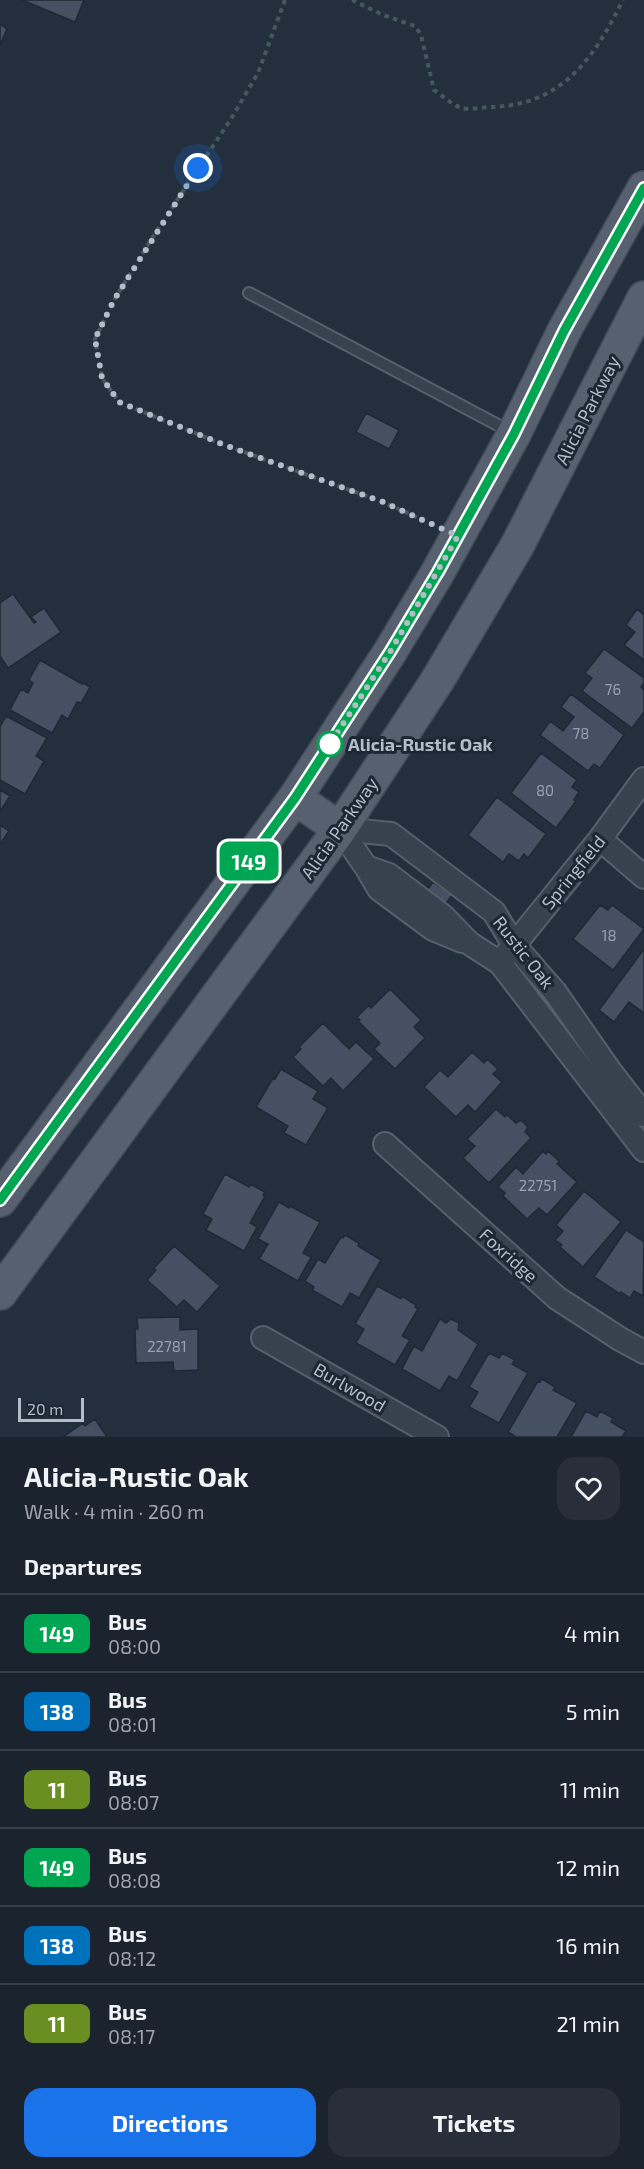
<!DOCTYPE html>
<html lang="en">
<head>
<meta charset="utf-8">
<style>
  :root { --surface:#1b232e; --page:#282f3a; --text:#f1f3f6; --muted:#a0a4aa; --line:#39404a; --accent:#1a73e8 }
  body { margin:0; font-family:"Exo 2",sans-serif; background:var(--page); color:var(--text); height:100vh; display:flex; flex-direction:column; font-size:22px; white-space:nowrap }
  * { box-sizing:border-box; margin:0 }
  p { font-size:20px; color:var(--muted) }
  .icon { flex:none; width:33px; height:33px; fill:none; stroke:currentColor; stroke-width:2; stroke-linecap:round; stroke-linejoin:round }
  .map { position:relative; height:1437px; overflow:hidden }
  .side { display:flex; flex-direction:column; background:var(--surface); flex:1 }
  .side>* { flex:none }
  .badge { padding:0 12px; border-radius:9px; font-size:21px; line-height:39px }
  .scale { position:absolute; left:18px; bottom:15px; width:66px; box-sizing:border-box; padding-left:6px; border:3px solid #b4bcc9; border-top:0; font-size:16px; line-height:21px; white-space:nowrap; color:#b4bcc9; -webkit-text-stroke:4px #1d2633; paint-order:stroke }
  .you { position:absolute; width:30px; height:30px; margin:-15px; border:4px solid #fff; border-radius:50%; background:#1a73e8; box-shadow:0 0 0 9px #1a73e833 }
  .map>.badge { position:absolute; translate:-50% -50%; box-shadow:0 0 0 3px #fff }
  h2 { padding:0 24px; font-size:22px; line-height:54px }
  .round { display:grid; place-items:center; flex:none; width:63px; height:63px; border-radius:18px; background:var(--page) }
  .headline { display:flex; align-items:center; justify-content:space-between; height:102px; padding:0 24px }
  h1 { font-size:28px; font-weight:700; line-height:45px }
  .button { display:flex; gap:12px; margin-top:auto; padding:12px 24px }
  .button a { flex:1; height:69px; border-radius:18px; background:var(--accent); color:#fff; font-size:24px; font-weight:700; line-height:69px; text-align:center }
  .button a+a { background:var(--page); color:var(--text) }
  ul { padding:0; list-style:none }
  li { display:flex; align-items:center; gap:18px; height:78px; padding:0 24px; border-top:2px solid var(--line) }
  li div { flex:1 }
  li b { display:block; font-size:22px }
  li em { font-style:normal }
  li .badge { min-width:66px; font-weight:700; text-align:center }
  .map>svg:first-child { display:block }
  .building { fill:#455162; stroke:#1f2835; stroke-width:1.5 }
  .lines { fill:none; stroke-linecap:round; stroke-linejoin:round }
  .service-casing { stroke:#565f6c; stroke-width:14 }
  .minor-casing { stroke:#565f6c; stroke-width:26 }
  .primary-casing { stroke:#414a57; stroke-width:36 }
  .path { stroke:#44595c; stroke-width:4; stroke-dasharray:4.5 4.5; stroke-linecap:butt }
  .service { stroke:#38414e; stroke-width:10 }
  .minor { stroke:#38414e; stroke-width:22 }
  .primary { stroke:#56606e; stroke-width:33 }
  .line-casing { stroke:#fff; stroke-width:14 }
  .line { stroke:#00a651; stroke-width:9 }
  .walk { stroke:#b4bcc9; stroke-width:6; stroke-dasharray:0 10.8 }
  .stop-dot { fill:#fff; stroke:#00a651; stroke-width:3 }
  .labels { text-anchor:middle; dominant-baseline:central; stroke-width:6; stroke-linejoin:round; paint-order:stroke }
  .number-label { font-size:15px; fill:#98a1af }
  .street-label { font-size:18px; fill:#b4bcc9; stroke:#1d2633 }
  .stop-label { font-size:18px; font-weight:bold; fill:#b4bcc9; stroke:#1d2633; text-anchor:start }
</style>
</head>
<body>
<div class="map">
<svg width="644" height="1437" viewBox="0 0 644 1437">
  <rect width="100%" height="100%" fill="#242f3e"/>
  <path class="building" d="M22,0H84L75,22Z
    M0,24L7,29L0,45Z
    M366,413L399,430L389,449L356,432Z
    M13,594L34,623L36,622L31,617L44,608L61,632L8,668L0,656V603Z
    M637,609L644,615V660L624,645L635,632L626,625Z
    M604,649L644,678V683L641,687L644,690V712L632,728L582,691L592,678L585,673Z
    M40,660L82,684L83,683L90,687L81,703L77,702L68,719L62,715L52,733L10,710L21,689L28,693L33,683L29,680Z
    M571,694L624,735L600,768L594,764L588,771L540,735L550,721L563,731L574,717L561,707Z
    M6,716L47,738L36,756L44,761L25,794L0,780V727Z
    M541,753L577,780L572,787L579,792L574,800L576,801L556,828L511,793Z
    M0,790L10,796L1,810L0,809Z
    M497,797L546,834L528,858L524,854L519,861L509,854L503,862L468,835Z
    M0,825L9,831L0,844Z
    M433,882L452,895L445,905L426,892Z
    M600,905L608,910L612,905L644,929L613,970L573,939Z
    M644,949V1013L629,1002L614,1022L599,1010Z
    M390,989L421,1020L414,1027L425,1038L395,1069L374,1049L380,1043L358,1021L360,1020L357,1017L369,1005L371,1008Z
    M323,1023L349,1049L356,1042L374,1059L343,1091L331,1078L323,1086L293,1057L301,1049L299,1047Z
    M472,1052L484,1063L487,1059L498,1069L493,1074L502,1082L475,1112L468,1105L456,1117L424,1087L440,1070L448,1077Z
    M281,1069L318,1091L313,1099L328,1108L306,1145L284,1133L288,1126L256,1107L273,1078L275,1079Z
    M496,1109L505,1117L506,1114L516,1123L521,1120L528,1127L525,1132L531,1138L489,1183L463,1158L475,1146L467,1139Z
    M543,1151L546,1154L548,1151L559,1161L557,1164L577,1182L547,1215L539,1208L527,1219L503,1196L505,1193L498,1187L516,1167L523,1174Z
    M225,1174L249,1187L250,1184L265,1192L263,1195L265,1196L250,1223L257,1227L244,1251L206,1230L212,1219L203,1214Z
    M584,1191L621,1222L583,1267L560,1247L562,1245L555,1240L563,1231L556,1225Z
    M279,1202L289,1208L290,1206L320,1222L303,1253L311,1257L298,1281L259,1259L268,1244L258,1239Z
    M626,1230L644,1242L643,1296L634,1291L630,1298L621,1292L620,1294L594,1277Z
    M345,1235L359,1243L358,1246L381,1260L359,1298L350,1293L342,1307L312,1290L314,1287L305,1281L318,1259L325,1263L341,1237L343,1238Z
    M174,1246L220,1286L197,1312L184,1300L177,1307L147,1280L156,1270L154,1268Z
    M377,1286L401,1299L402,1296L416,1305L415,1307L418,1309L402,1336L410,1340L395,1365L356,1343L364,1329L355,1324Z
    M180,1317V1330L198,1329V1370L174,1371L173,1362L136,1363L135,1329H138L137,1318Z
    M440,1319L446,1323L451,1319L459,1323L458,1330L478,1344L457,1381L449,1376L440,1391L402,1369L414,1346L422,1351Z
    M489,1353L499,1358L502,1353L515,1360L512,1364L528,1373L499,1423L469,1407L478,1392L469,1387Z
    M542,1379L555,1387L553,1390L577,1403L557,1437H516L508,1432L538,1381L540,1382Z
    M586,1411L597,1417L600,1411L613,1418L611,1422L626,1431L622,1437H571Z
    M95,1419L107,1437H63L83,1423L85,1426Z"/>
  <g class="lines">
    <g class="service-casing">
      <path id="service" d="M249,293L511,432"/>
    </g>
    <g class="minor-casing">
      <path id="minor" d="M340,829L366,867L389,875L443,916L469,943L500,963L644,1150
        M340,829L391,834L494,912L514,945L555,992L610,1071L644,1115
        M600,839L644,877
        M366,867L379,889L433,929L462,941
        M506,955L600,839L644,779
        M385,1144L557,1298L620,1339L644,1352
        M263,1338L437,1437"/>
    </g>
    <g class="primary-casing">
      <path id="primary" d="M295,798L340,829
        M0,1200L295,798L390,652L438,572L514,434L564,331L644,188
        M0,1293L340,829L437,681L517,546L644,298"/>
    </g>
    <path class="path" d="M285,0L258,73L231,119L152,238L114,300L95,339L102,378L119,402L227,446L383,502L434,525
      M352,0L383,15L415,26L421,35L434,90C442,95 451,104 461,108C469,110 484,107 493,107C563,104 594,58 623,0"/>
    <use href="#service" class="service"/>
    <use href="#minor" class="minor"/>
    <use href="#primary" class="primary"/>
  </g>
  <g class="lines">
    <g class="line-casing">
      <path id="line" d="M0,1200L295,798L390,652L438,572L514,434L564,331L644,188"/>
    </g>
    <use href="#line" class="line"/>
    <path class="walk" d="M198,168L114,300L95,339L102,378L119,402L227,446L383,502L458,536L390,652L330,744"/>
  </g>
  <circle class="stop-dot" cx="330" cy="744" r="12"/>
  <g class="labels">
    <g class="number-label">
      <text x="613" y="689">76</text>
      <text x="581" y="733">78</text>
      <text x="545" y="790">80</text>
      <text x="609" y="935">18</text>
      <text x="538" y="1185">22751</text>
      <text x="167" y="1346">22781</text>
    </g>
    <g class="street-label">
      <text transform="translate(587 410) rotate(-63)">Alicia Parkway</text>
      <text transform="translate(339 828) rotate(-55)">Alicia Parkway</text>
      <text transform="translate(573 872) rotate(-51)">Springfield</text>
      <text transform="translate(524 952) rotate(52)">Rustic Oak</text>
      <text transform="translate(509 1255) rotate(42)">Foxridge</text>
      <text transform="translate(350 1387) rotate(30)">Burlwood</text>
    </g>
    <g class="stop-label">
      <text x="348" y="744">Alicia-Rustic Oak</text>
    </g>
  </g>
</svg>
<div class="scale">20 m</div>
<div class="you" style="left:198px;top:168px"></div>
<b class="badge" style="left:249px;top:861px;background:#00a651;color:#fff">149</b>
</div>
<section class="side">
<div class="headline"><div><h1>Alicia-Rustic Oak</h1><p>Walk · 4 min · 260 m</p></div><a class="round"><svg class="icon" aria-label="heart" viewBox="0 0 24 24"><path d="M12 20l-8-8c-3-5 5-10 8-4 3-6 11-1 8 4z"/></svg></a></div>
<h2>Departures</h2>
<ul>
<li><span class="badge" style="background:#00a651;color:#fff">149</span><div><b>Bus</b><p>08:00</p></div><em>4 min</em></li>
<li><span class="badge" style="background:#0072bc;color:#fff">138</span><div><b>Bus</b><p>08:01</p></div><em>5 min</em></li>
<li><span class="badge" style="background:#6b8e23;color:#fff">11</span><div><b>Bus</b><p>08:07</p></div><em>11 min</em></li>
<li><span class="badge" style="background:#00a651;color:#fff">149</span><div><b>Bus</b><p>08:08</p></div><em>12 min</em></li>
<li><span class="badge" style="background:#0072bc;color:#fff">138</span><div><b>Bus</b><p>08:12</p></div><em>16 min</em></li>
<li><span class="badge" style="background:#6b8e23;color:#fff">11</span><div><b>Bus</b><p>08:17</p></div><em>21 min</em></li>
</ul>
<div class="button"><a>Directions</a><a>Tickets</a></div>
</section>
</body>
</html>
